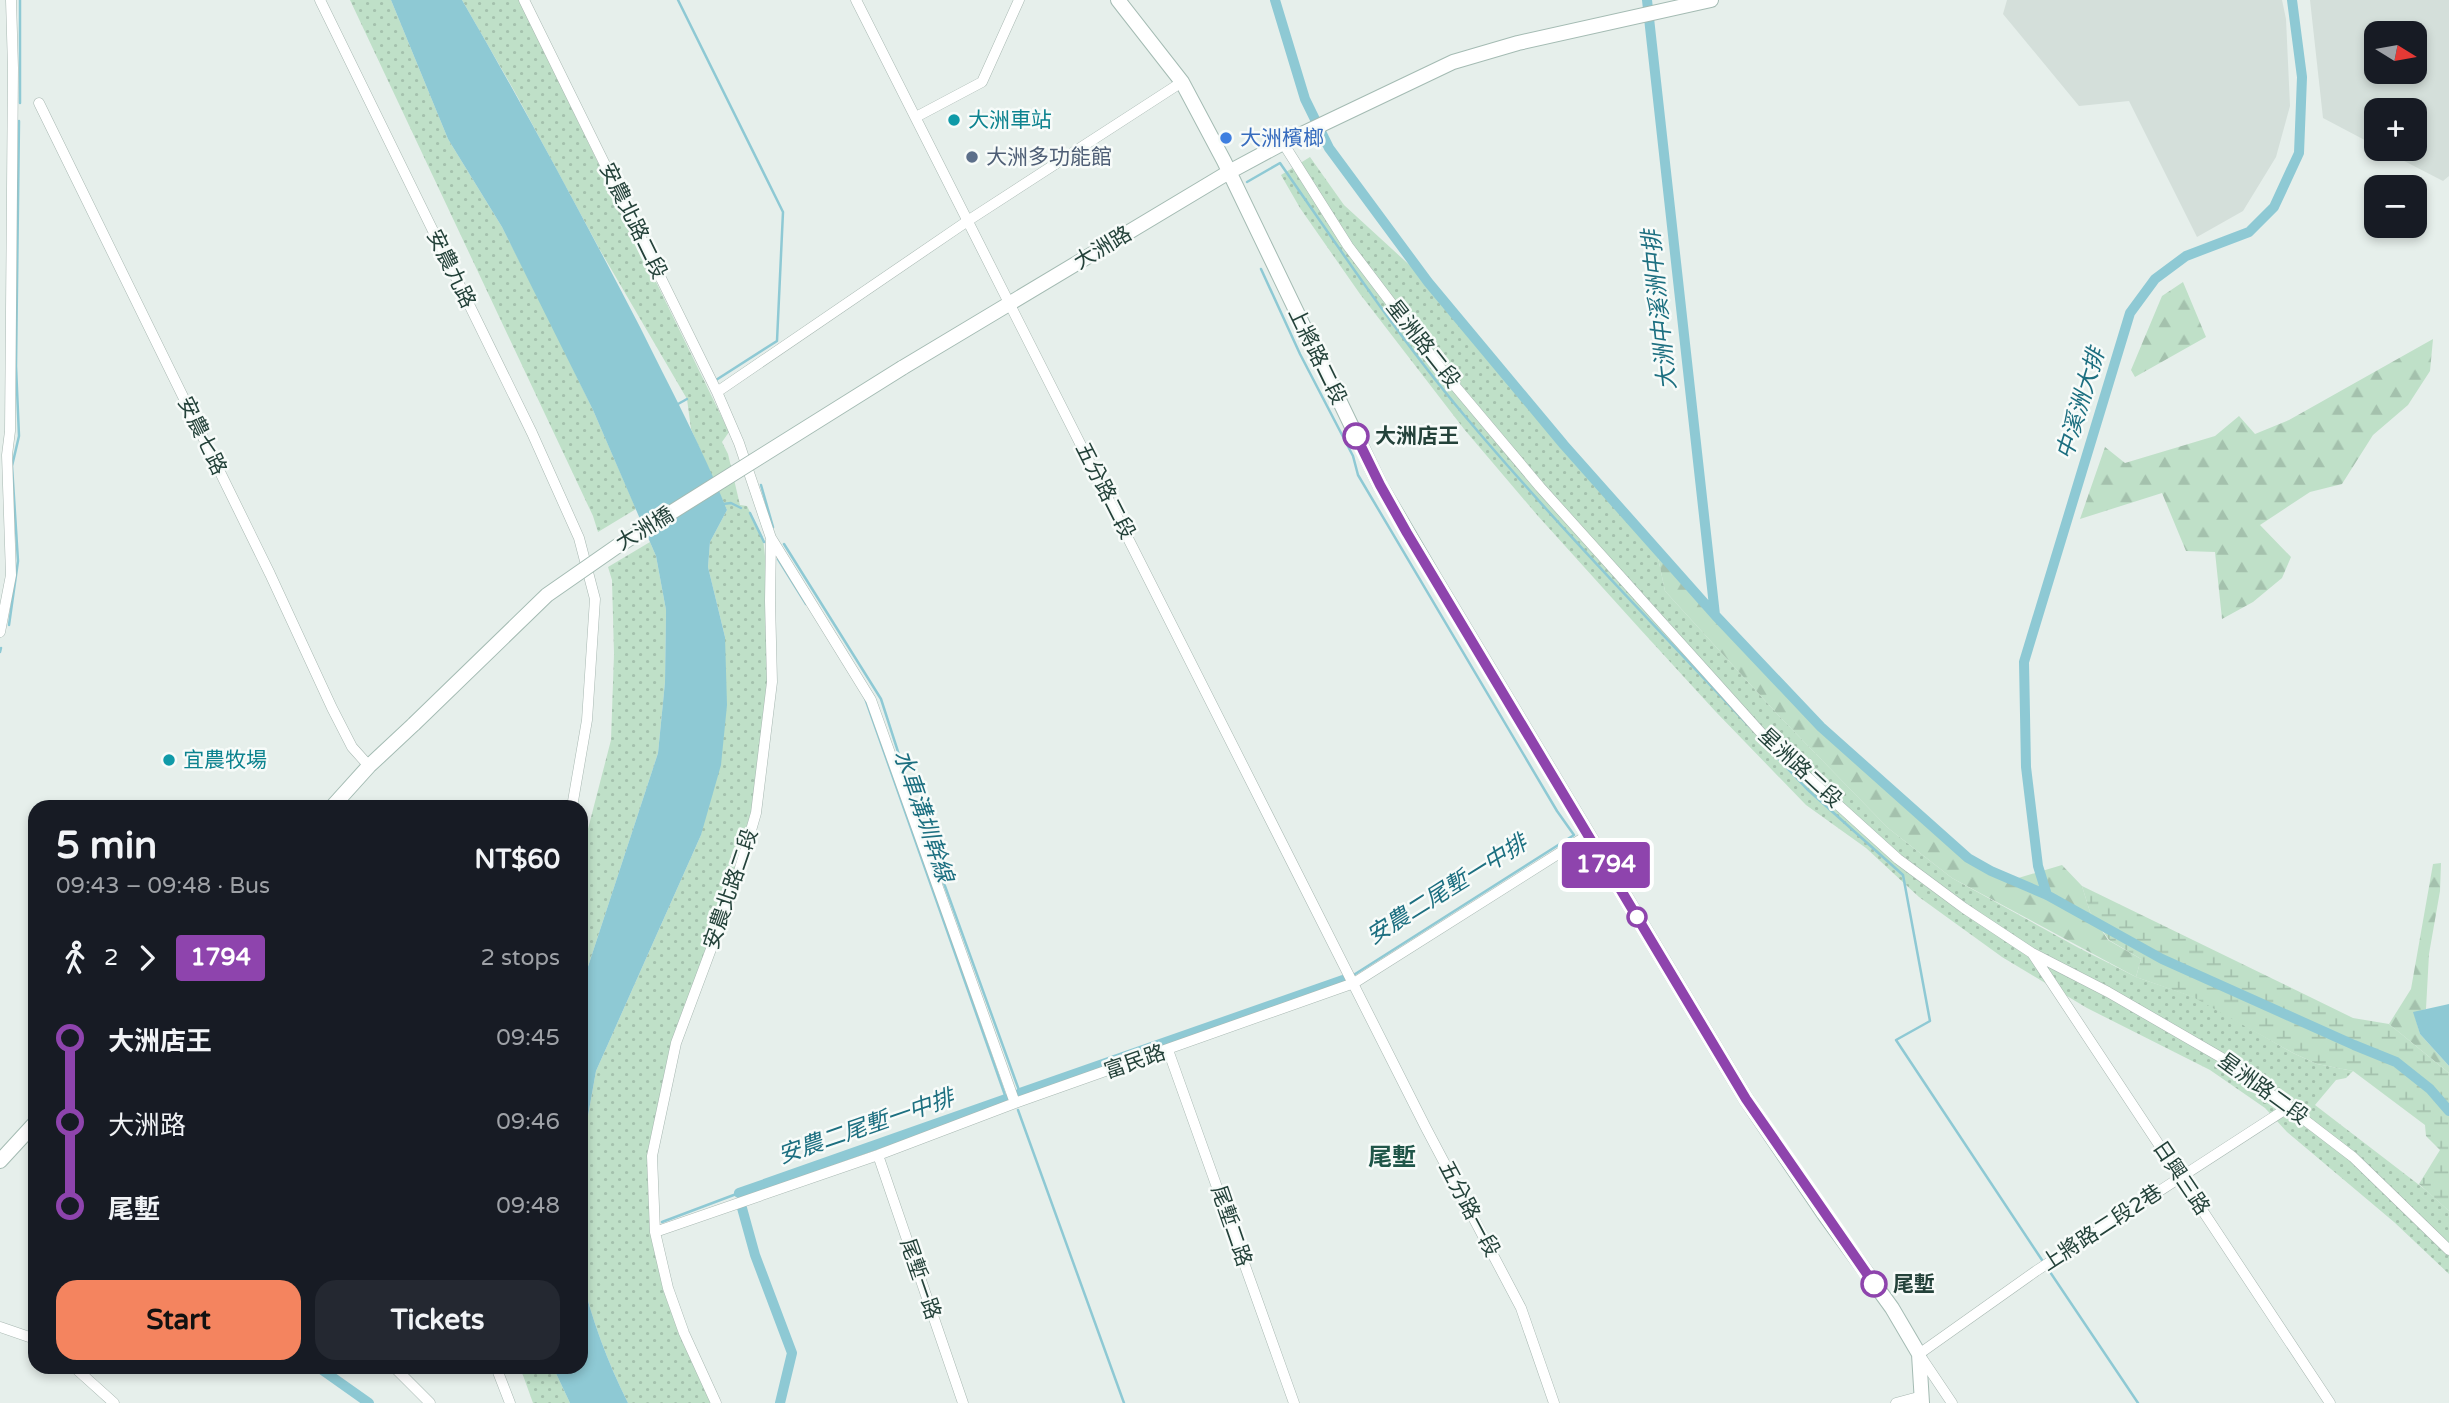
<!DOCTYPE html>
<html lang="en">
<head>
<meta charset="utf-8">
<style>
  :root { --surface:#171b24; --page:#242831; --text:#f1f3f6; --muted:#9ea1a6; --accent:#f4845f }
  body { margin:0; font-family:"Varela Round","Noto Sans TC",sans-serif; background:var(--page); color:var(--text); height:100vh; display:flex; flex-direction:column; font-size:26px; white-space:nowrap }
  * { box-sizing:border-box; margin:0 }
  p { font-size:23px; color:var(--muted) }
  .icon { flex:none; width:38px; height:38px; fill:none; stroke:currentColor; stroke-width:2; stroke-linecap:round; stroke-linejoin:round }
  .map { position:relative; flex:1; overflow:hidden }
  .details { position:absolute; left:28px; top:800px; width:560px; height:574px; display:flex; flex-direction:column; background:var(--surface); border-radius:21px; box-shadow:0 4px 10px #0003 }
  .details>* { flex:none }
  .badge { padding:0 14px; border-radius:5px; font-size:24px; line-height:46px }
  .needle { width:46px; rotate:101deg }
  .controls { position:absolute; left:2364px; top:21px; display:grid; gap:14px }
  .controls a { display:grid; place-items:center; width:63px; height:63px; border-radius:14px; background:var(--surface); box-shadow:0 4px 10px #0003; font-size:35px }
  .map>.badge { position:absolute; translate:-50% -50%; box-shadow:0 0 0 4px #fff }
  .legs { display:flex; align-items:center; gap:10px; height:77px; padding:0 28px; font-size:23px }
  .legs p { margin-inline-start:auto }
  .head { display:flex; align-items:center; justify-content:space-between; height:119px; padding:0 28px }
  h1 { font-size:38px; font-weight:700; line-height:52px }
  .action { display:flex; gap:14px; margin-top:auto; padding:14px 28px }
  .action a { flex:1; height:80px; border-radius:21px; background:var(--accent); color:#111; font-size:28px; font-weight:700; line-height:80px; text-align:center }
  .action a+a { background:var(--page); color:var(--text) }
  ul { padding:0 28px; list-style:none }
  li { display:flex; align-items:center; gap:24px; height:84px; font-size:26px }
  li i { display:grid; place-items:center; width:10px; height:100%; margin:0 9px; background:currentColor }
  li i::after { content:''; width:18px; height:18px; margin:-9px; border:5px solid; border-radius:50%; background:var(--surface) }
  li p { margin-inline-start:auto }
  li:first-child i { background:linear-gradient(#0000 50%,currentColor 0) }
  li:last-child i { background:linear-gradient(currentColor 50%,#0000 0) }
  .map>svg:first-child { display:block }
  .built { fill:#d4dfda; fill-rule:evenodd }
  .grass { fill:url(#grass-dots) }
  .forest { fill:url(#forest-firs) }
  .wetland { fill:url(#wetland-marsh) }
  .water { fill:#8ec9d4 }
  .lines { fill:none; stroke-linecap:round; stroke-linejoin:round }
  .stream { stroke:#8ec9d4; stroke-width:2.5 }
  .canal { stroke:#8ec9d4; stroke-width:10 }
  .street-casing { stroke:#a8b8b2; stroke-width:11 }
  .secondary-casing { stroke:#a4bbb3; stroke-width:16 }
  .street { stroke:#fff; stroke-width:10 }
  .secondary { stroke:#fff; stroke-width:14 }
  .secondary-bridge-casing { stroke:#a4bbb3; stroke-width:16; stroke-linecap:butt }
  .secondary-bridge { stroke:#fff; stroke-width:14 }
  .line-1-casing { stroke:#fff; stroke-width:16 }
  .line-1 { stroke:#8e44ad; stroke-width:10 }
  .culture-dot { fill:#0f9aa8; stroke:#f7fbf9; stroke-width:2.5 }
  .shop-dot { fill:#3f7fe0; stroke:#f7fbf9; stroke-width:2.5 }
  .service-dot { fill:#5c6f8a; stroke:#f7fbf9; stroke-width:2.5 }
  .stop-1-dot { fill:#fff; stroke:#8e44ad; stroke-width:3.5 }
  .labels { text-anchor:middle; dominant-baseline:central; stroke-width:5; stroke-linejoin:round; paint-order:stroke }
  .culture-label { font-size:21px; fill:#0d838f; stroke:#f7fbf9; text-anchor:start }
  .shop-label { font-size:21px; fill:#366cbe; stroke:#f7fbf9; text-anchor:start }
  .service-label { font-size:21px; fill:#4e5e75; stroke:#f7fbf9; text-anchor:start }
  .street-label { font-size:21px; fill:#24423a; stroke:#f7fbf9 }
  .stop-label { font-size:21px; font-weight:bold; fill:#24423a; stroke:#f7fbf9; text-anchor:start }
  .water-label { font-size:23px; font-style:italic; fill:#1c6f80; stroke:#f7fbf9 }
  .quarter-label { font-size:24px; font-weight:bold; fill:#1f5548; stroke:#f7fbf9 }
</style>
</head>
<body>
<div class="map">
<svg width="2449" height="1403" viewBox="0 0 2449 1403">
  <defs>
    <pattern id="grass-dots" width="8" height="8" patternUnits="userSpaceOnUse" patternTransform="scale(1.75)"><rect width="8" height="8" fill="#bfe0c8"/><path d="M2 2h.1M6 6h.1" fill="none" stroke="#a4c1ad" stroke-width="1.8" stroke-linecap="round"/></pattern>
    <pattern id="forest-firs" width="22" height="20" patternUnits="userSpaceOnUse" patternTransform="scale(1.75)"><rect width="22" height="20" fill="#bfe0c8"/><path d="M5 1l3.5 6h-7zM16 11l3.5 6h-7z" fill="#a4c1ad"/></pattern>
    <pattern id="wetland-marsh" width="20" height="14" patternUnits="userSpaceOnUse" patternTransform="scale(1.75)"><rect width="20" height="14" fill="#bfe0c8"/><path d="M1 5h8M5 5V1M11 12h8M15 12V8" fill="none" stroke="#a4c1ad"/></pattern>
  </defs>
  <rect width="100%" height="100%" fill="#e6efeb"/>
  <path class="built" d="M2007,0H2282L2286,19L2290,106L2276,157L2243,211L2197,237L2129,101L2079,106L2003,14Z
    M2310,0H2449V176L2443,181L2381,149H2415V110H2376V146L2323,118ZM2376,33H2415V72H2376Z"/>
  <path class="grass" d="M350,0H391L448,139L502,227L545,311L593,410L636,509L598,532L593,516Z
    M462,0H519L729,432L722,442L728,454L740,505L747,506L763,538L770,601L772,682L756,813L676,1043L652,1156L655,1232L668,1288L717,1403H628C608,1363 591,1318 581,1274V1155L596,1071L701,835L725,637L708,567L710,542L727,510L691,429L687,399L600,250L516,94Z
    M1310,157L1344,205L1428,282L1564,445L1656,548L1665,591L1781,718L1888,828L1952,878L2077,947L2136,977L2197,998L2293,1053L2317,1064L2353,1071L2346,1078L2336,1080L2315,1105L2427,1191L2449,1211V1274L2394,1222L2287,1132L2265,1108L2210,1070L2087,1008L2002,957L1919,897L1866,848L1806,805L1716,712L1640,629L1538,516L1464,429L1360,294L1300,208L1281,175Z
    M650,542L656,556L666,610L665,682L658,753L581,988V856L611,740L614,654L612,580L608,567Z
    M520,1367H553L570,1403H533Z"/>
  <path class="forest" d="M2183,282L2206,337L2135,377L2131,370L2162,296Z
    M2433,339L2430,371L2408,405L2373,435L2342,484L2310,492L2260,525L2291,557L2282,578L2253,602L2222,619L2215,552L2186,551L2162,493L2080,519L2105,447L2125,463L2215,436L2239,416L2255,434L2289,420Z
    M1656,548L1715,615L1821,727L1968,858L1994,876L2015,879L2062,865L2082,886L2090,912L2108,940L2141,959L2136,977L1952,878L1888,828L1781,718L1665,591Z
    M2441,863L2440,891L2429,954L2426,1009L2414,1013L2420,1034L2449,1066V1073L2389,1024L2411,989L2433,864Z"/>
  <path class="wetland" d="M2082,886L2353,1018L2389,1024L2449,1073V1211L2419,1184L2440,1150L2426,1136L2425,1125L2353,1071L2317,1064L2293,1053L2193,997L2136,977L2141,959L2109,940L2090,912Z"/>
  <path class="water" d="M391,0H462C524,107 583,217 640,327C670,388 702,447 727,510L710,542L708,567L725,637L727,705L721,765L701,835L596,1071L581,1155V988L658,753L665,682L666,610L656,556L593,410L502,227L448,139Z
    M2449,1004V1066L2420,1034L2413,1012Z
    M581,1274C591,1318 608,1363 628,1403H570L553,1367H581Z"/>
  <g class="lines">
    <path class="stream" d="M20,0V103
      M678,0L783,212L777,341L716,380
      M1247,182L1280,163C1339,248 1397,335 1464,415C1555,523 1653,624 1750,727
      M1261,269L1300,354L1353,456L1358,475L1557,811L1574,835L1352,976
      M678,404L687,399
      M761,485L773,527
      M723,504L731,503L741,508
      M750,513L764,542
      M784,544L881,699L912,795L1020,1093
      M778,559L806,604
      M9,625L18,561L12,466L19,436L16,366L19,121
      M0,652L1,648
      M865,698L1006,1098
      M1773,753L1807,789L1903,875L1930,1021L1896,1040L2044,1263
      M1018,1110L1124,1403
      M662,1222L739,1193
      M2048,1269L2138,1403"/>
    <path class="canal" d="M1275,0L1305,99L1329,148L1428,282L1564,445L1715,615L1821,727L1968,858L1991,871L2047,895L2162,959L2354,1045L2396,1062L2430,1089L2449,1111
      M1647,0L1715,615
      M2047,895L2038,866L2026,767L2024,662L2130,313L2155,279L2186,256L2249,232L2274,207L2299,153L2302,77L2292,0
      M1020,1093L1343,980
      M739,1193L1006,1099
      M742,1208L755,1255L792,1353L780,1403
      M318,1367L369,1403"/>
    <g class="street-casing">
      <path id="street" d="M320,0L532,433L579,538L595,599L587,720L572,807
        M524,0L717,392L739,443L771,538L871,700L1015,1103
        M856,0L1426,1128L1521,1308L1554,1403
        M39,103L270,574L332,708L352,747L369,766
        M916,117L982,82L1019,0
        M1283,143L1348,246L1445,374L1540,487L1772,745L1898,859L1964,908L2032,953L2108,992L2229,1062L2353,1157L2449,1250
        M717,392L969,220L1182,82
        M0,632L11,575L7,455L10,431L13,68L11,0
        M2032,953L2330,1403
        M1168,1050L1294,1403
        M878,1155L963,1403
        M655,1232L878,1155L1015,1103L1354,983L1588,835
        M0,1327L35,1339
        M74,1367L114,1403
        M394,1367L430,1403
        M496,1367L510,1403
        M716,1403L684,1333L668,1288L655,1232L652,1156L676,1043L736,882L756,813L772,682L770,601L771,540
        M1896,1403L1922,1396
        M1952,1403L1919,1354L2036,1271L2289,1107"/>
    </g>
    <g class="secondary-casing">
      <path id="secondary" d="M1118,0L1182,82L1224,161L1380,485L1435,579L1746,1099L1824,1214L1892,1308L1919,1354L1922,1403
        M902,368L1229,172L1283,143L1453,62L1518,43L1711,0
        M332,807L369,766L414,724
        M0,1161L35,1123"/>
    </g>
    <use href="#street" class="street"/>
    <use href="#secondary" class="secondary"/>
    <g class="secondary-bridge-casing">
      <path id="secondary-bridge" d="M414,724L547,595L616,547L902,368"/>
    </g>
    <use href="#secondary-bridge" class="secondary-bridge"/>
  </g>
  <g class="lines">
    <g class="line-1-casing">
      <path id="line-1" d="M1356,436L1380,485L1407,533L1746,1099L1874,1284"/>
    </g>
    <use href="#line-1" class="line-1"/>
  </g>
  <g class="culture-dot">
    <circle cx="954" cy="120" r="7"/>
    <circle cx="169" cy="760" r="7"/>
  </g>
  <circle class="shop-dot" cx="1226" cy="138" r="7"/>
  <circle class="service-dot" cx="972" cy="157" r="7"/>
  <g class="stop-1-dot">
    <circle cx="1356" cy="436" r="12"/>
    <circle cx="1637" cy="917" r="9"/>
    <circle cx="1874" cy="1284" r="12"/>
  </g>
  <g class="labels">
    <g class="culture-label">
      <text x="968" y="120">大洲車站</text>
      <text x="183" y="760">宜農牧場</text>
    </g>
    <g class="shop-label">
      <text x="1240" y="138">大洲檳榔</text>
    </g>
    <g class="service-label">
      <text x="986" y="157">大洲多功能館</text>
    </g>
    <g class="street-label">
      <text transform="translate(633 221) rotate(64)">安農北路二段</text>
      <text transform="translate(1103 248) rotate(-31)">大洲路</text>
      <text transform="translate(451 269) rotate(64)">安農九路</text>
      <text transform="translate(1423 344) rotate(52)">星洲路二段</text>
      <text transform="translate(1317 356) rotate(64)">上將路二段</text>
      <text transform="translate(202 436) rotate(64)">安農七路</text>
      <text transform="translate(1105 491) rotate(63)">五分路二段</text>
      <text transform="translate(645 529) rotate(-31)">大洲橋</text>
      <text transform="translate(1800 768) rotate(43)">星洲路二段</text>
      <text transform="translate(731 889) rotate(-71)">安農北路二段</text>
      <text transform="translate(1135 1062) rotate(-19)">富民路</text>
      <text transform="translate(2263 1089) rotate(36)">星洲路二段</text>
      <text transform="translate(2181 1178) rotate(56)">日興三路</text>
      <text transform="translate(1469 1209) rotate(62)">五分路一段</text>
      <text transform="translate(1231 1226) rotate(71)">尾塹二路</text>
      <text transform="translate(2102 1228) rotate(-33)">上將路二段2巷</text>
      <text transform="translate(920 1279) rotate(71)">尾塹一路</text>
    </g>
    <g class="stop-label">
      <text x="1375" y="436">大洲店王</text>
      <text x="1893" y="1284">尾塹</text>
    </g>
    <g class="water-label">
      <text transform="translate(1660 310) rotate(-96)">大洲中溪洲中排</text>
      <text transform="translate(2081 404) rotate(-73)">中溪洲大排</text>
      <text transform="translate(923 816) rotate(71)">水車溝圳幹線</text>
      <text transform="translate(1447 890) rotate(-32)">安農二尾塹一中排</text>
      <text transform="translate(866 1127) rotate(-19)">安農二尾塹一中排</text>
    </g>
    <g class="quarter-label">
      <text x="1392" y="1157">尾塹</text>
    </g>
  </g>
</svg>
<div class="controls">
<a><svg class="needle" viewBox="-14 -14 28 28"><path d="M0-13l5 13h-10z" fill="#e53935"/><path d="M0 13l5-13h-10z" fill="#9ea1a6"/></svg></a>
<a>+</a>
<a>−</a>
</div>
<b class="badge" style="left:1606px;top:865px;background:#8e44ad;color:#fff">1794</b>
<section class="details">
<div class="head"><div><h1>5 min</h1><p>09:43 – 09:48 · Bus</p></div><b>NT$60</b></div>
<div class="legs"><svg class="icon" aria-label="walk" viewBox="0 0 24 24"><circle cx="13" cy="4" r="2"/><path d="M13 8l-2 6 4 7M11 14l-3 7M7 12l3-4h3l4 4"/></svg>2<svg class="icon" aria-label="forward" viewBox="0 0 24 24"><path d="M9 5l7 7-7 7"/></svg><b class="badge" style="background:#8e44ad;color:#fff">1794</b><p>2 stops</p></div>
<ul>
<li><i style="color:#8e44ad"></i><b>大洲店王</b><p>09:45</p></li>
<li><i style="color:#8e44ad"></i><span>大洲路</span><p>09:46</p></li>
<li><i style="color:#8e44ad"></i><b>尾塹</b><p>09:48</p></li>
</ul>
<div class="action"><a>Start</a><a>Tickets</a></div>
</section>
</div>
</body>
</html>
